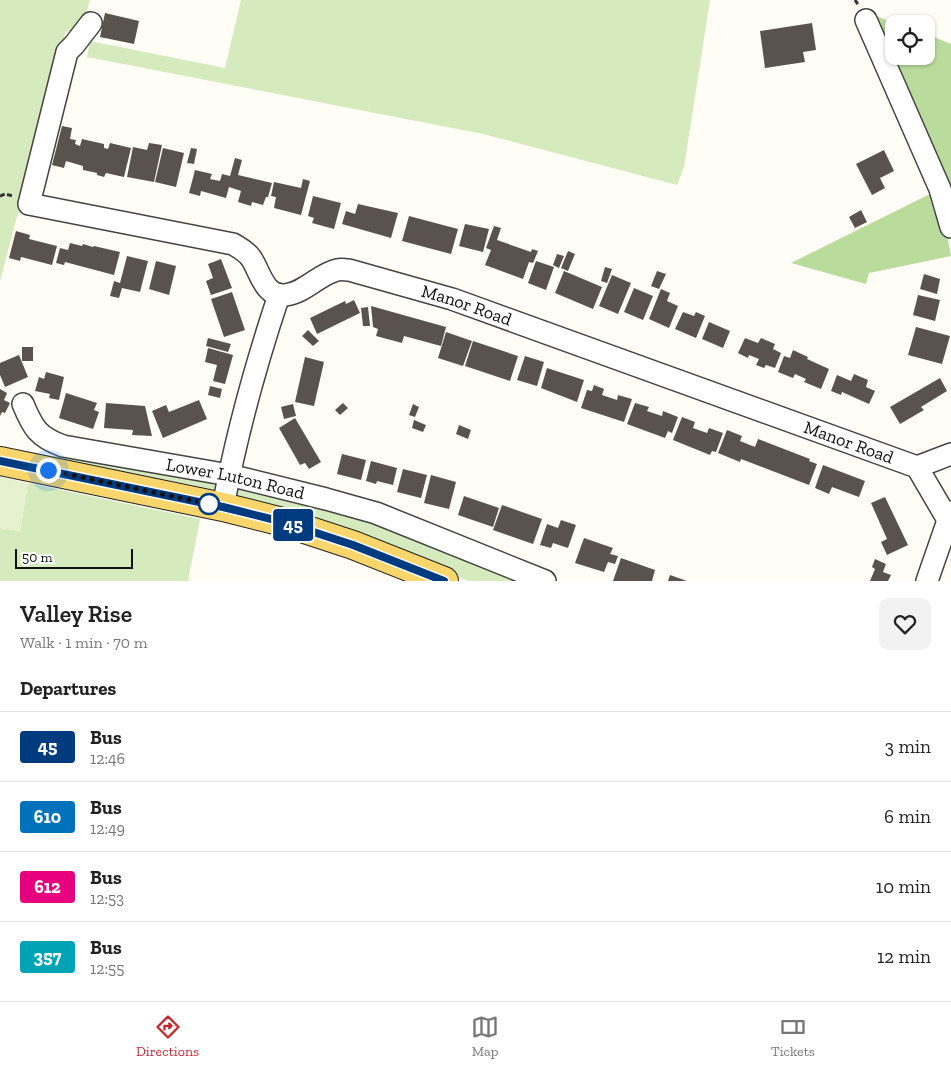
<!DOCTYPE html>
<html lang="en">
<head>
<meta charset="utf-8">
<style>
  :root { --surface:#fff; --page:#f2f2f2; --text:#222; --muted:#767676; --line:#e0e0e0; --accent:#c4262e }
  body { margin:0; font-family:"Zilla Slab",serif; background:var(--page); color:var(--text); height:100vh; display:flex; flex-direction:column; font-size:19px; white-space:nowrap }
  * { box-sizing:border-box; margin:0 }
  p { font-size:16px; color:var(--muted) }
  .icon { flex:none; width:28px; height:28px; fill:none; stroke:currentColor; stroke-width:2; stroke-linecap:round; stroke-linejoin:round }
  .map { position:relative; height:581px; overflow:hidden }
  .panel { display:flex; flex-direction:column; background:var(--surface); flex:1 }
  .panel>* { flex:none }
  .badge { padding:0 10px; border-radius:4px; font-size:18px; line-height:32px }
  .fabs { position:absolute; left:885px; top:15px; display:grid; gap:10px }
  .fabs a { display:grid; place-items:center; width:50px; height:50px; border-radius:10px; background:var(--surface); box-shadow:0 1px 4px #0004; font-size:25px }
  .scale { position:absolute; left:15px; bottom:12px; width:118px; box-sizing:border-box; padding-left:5px; border:2px solid #111; border-top:0; font-size:14px; line-height:18px; white-space:nowrap; color:#111; -webkit-text-stroke:4px #fff; paint-order:stroke }
  .you { position:absolute; width:25px; height:25px; margin:-12px; border:4px solid #fff; border-radius:50%; background:#1a73e8; box-shadow:0 0 0 8px #1a73e833 }
  .map>.badge { position:absolute; translate:-50% -50%; box-shadow:0 0 0 2px #fff }
  h2 { padding:0 20px; font-size:19px; line-height:45px }
  .round { display:grid; place-items:center; flex:none; width:52px; height:52px; border-radius:10px; background:var(--page) }
  .head { display:flex; align-items:center; justify-content:space-between; height:85px; padding:0 20px }
  h1 { font-size:24px; font-weight:600; line-height:38px }
  ul { padding:0; list-style:none }
  li { display:flex; align-items:center; gap:15px; height:70px; padding:0 20px; border-top:1px solid var(--line) }
  li div { flex:1 }
  li b { display:block; font-size:19px }
  li em { font-style:normal }
  li .badge { min-width:55px; font-weight:700; text-align:center }
  .tab-bar { display:flex; justify-content:space-around; align-items:center; height:70px; border-top:1px solid var(--line); background:var(--surface); font-size:14px; color:var(--muted) }
  .tab-bar a { display:grid; justify-items:center; gap:2px }
  .tab-bar .on { color:var(--accent) }
  .map>svg:first-child { display:block }
  .green { fill:#d5ebbd }
  .forest { fill:#b9dc9c }
  .pitch { fill:#e6f2cf }
  .building { fill:#5a524d }
  .lines { fill:none; stroke-linecap:round; stroke-linejoin:round }
  .minor-casing { stroke:#444; stroke-width:24 }
  .major-casing { stroke:#222; stroke-width:30 }
  .path { stroke:#333; stroke-width:3; stroke-dasharray:5 2.5; stroke-linecap:butt }
  .minor { stroke:#fff; stroke-width:21 }
  .major { stroke:#f9d66b; stroke-width:28 }
  .line-casing { stroke:#fff; stroke-width:11 }
  .line { stroke:#003b80; stroke-width:8 }
  .walk { stroke:#111; stroke-width:5; stroke-dasharray:0 9 }
  .stop-dot { fill:#fff; stroke:#003b80; stroke-width:2.5 }
  .labels { text-anchor:middle; dominant-baseline:central; stroke-width:5; stroke-linejoin:round; paint-order:stroke }
  .street-label { font-size:18px; fill:#111; stroke:#fff }
</style>
</head>
<body>
<div class="map">
<svg width="951" height="581" viewBox="0 0 951 581">
  <rect width="100%" height="100%" fill="#fffdf5"/>
  <path class="green" d="M0,0H90L81,33L66,31L0,281Z
    M241,0H710L684,167L677,185L483,134L87,57L90,41L225,68Z
    M0,447L46,457L61,455L211,483L216,486V490L162,479L160,484L0,454Z
    M28,483L200,519L188,581H0V528L20,531Z
    M238,487L326,502L529,581H468L360,537L244,502C239,497 235,494 238,487Z"/>
  <path class="forest" d="M874,15L897,24H894V56H926V34L951,44V201Z
    M932,193L945,224L951,256L869,273L866,284L791,263Z"/>
  <path class="pitch" d="M0,477L28,483L20,531L0,528Z"/>
  <path class="building" d="M105,13L139,21L134,44L100,37Z
    M812,23L816,50L803,52L805,62L765,68L760,31Z
    M62,126L72,128L70,139L76,140L75,144L80,146L82,139L104,144V148L108,149L110,143L131,148L124,177L106,173L104,177L97,175V173L83,170V166L66,161L64,168L52,165Z
    M149,143L162,145L154,182L127,177L133,147L147,150Z
    M163,148L184,153L176,187L155,182Z
    M191,148L197,149L194,164L187,163Z
    M884,150L894,171L880,178L885,188L872,195L856,164Z
    M235,158L242,160L238,175L272,183L268,197H266L263,205L252,202L251,206L238,202L241,191L229,187L226,198L201,191L200,196L189,193L195,170L212,174L210,179L220,181L222,174L230,176Z
    M303,179L310,181L301,215L274,208L276,197L271,196L274,182L301,188Z
    M313,196L341,203L334,229L312,223L314,218L308,216Z
    M358,204L398,213L391,238L342,224L346,211L355,214Z
    M861,210L867,222L855,228L849,217Z
    M409,216L458,229L451,254L402,241Z
    M465,224L489,229L483,252L459,246Z
    M494,226L501,228L497,240L531,252L532,249L538,251L533,263L529,262L523,279L485,265L491,250L486,248Z
    M16,231L30,235L29,239L57,246L52,265L21,257L20,261L9,258Z
    M70,243L82,246L83,244L93,247L94,246L120,252L114,275L65,262L64,265L56,263L60,248L68,250Z
    M568,251L575,254L568,271L561,268Z
    M557,254L564,256L559,268L553,265Z
    M127,256L148,261L140,292L122,288L119,298L110,296L114,281L120,283Z
    M221,259L232,288L211,295L206,281L213,278L208,264Z
    M156,261L176,266L169,295L149,289Z
    M536,261L554,267L546,290L528,283Z
    M605,267L612,269L607,283L601,281Z
    M564,271L602,287L593,309L555,293Z
    M657,271L666,274L659,289L651,286Z
    M924,274L940,279L937,294L920,289Z
    M612,275L631,283L618,314L599,306Z
    M634,288L653,296L643,320L624,312Z
    M661,289L670,293L667,301L678,306L669,328L649,319Z
    M232,292L245,330L224,337L211,299Z
    M918,295L940,300L935,321L913,315Z
    M354,300L360,313L317,334L310,318L345,301L346,304Z
    M371,306L446,327L441,346L404,336L402,343L376,336L378,329L373,327Z
    M368,307L370,326H363L361,308Z
    M683,312L694,316L696,312L705,316L696,338L675,329Z
    M709,322L730,331L723,348L702,339Z
    M916,327L950,336L942,364L908,355Z
    M308,330L319,341L313,346L302,336Z
    M446,332L472,341L463,366L438,358Z
    M208,338L231,344L228,352L206,346Z
    M745,338L758,343L761,338L775,344L773,349L781,353L775,368L766,365L764,368L756,365L759,359L749,355L748,358L738,353Z
    M473,341L518,356L510,381L465,366Z
    M22,347H33V361H22Z
    M208,348L233,355L225,384L213,381L217,365L205,362Z
    M793,350L808,357L807,359L829,369L821,389L804,382L806,379L795,374L793,378L778,372L784,356L790,358Z
    M19,355L28,377L5,387L0,375V363Z
    M525,356L544,362L537,386L517,380Z
    M305,357L324,362L314,406L295,402Z
    M547,368L584,380L577,402L541,388Z
    M46,372L64,377L59,400L49,398L50,394L35,391L39,377L44,379Z
    M854,374L868,380L866,387L875,391L869,404L842,392L841,395L831,391L837,375L851,381Z
    M940,378L947,391L921,407L924,410L900,424L890,407Z
    M594,385L604,389L602,395L617,400L618,395L632,399L624,422L581,408L587,390L592,391Z
    M210,386L222,389L220,398L208,395Z
    M0,389L7,393L4,400L10,403L5,413L2,412L0,416Z
    M66,393L97,403L94,410L99,412L93,429L59,418Z
    M199,400L207,419L163,438L152,411L166,405L169,412Z
    M106,403L145,406L152,436L132,435L133,430L104,428Z
    M343,403L348,408L340,415L335,410Z
    M635,403L649,407L647,411L662,416L663,411L678,417L672,433L668,431L665,438L627,424Z
    M293,404L296,416L284,419L281,407Z
    M413,404L419,407L415,417L409,415Z
    M682,417L695,422L693,428L707,433L709,428L723,433L716,452L712,451L710,455L673,440Z
    M295,418L321,462L309,469L305,463L300,465L279,428Z
    M414,420L426,425L423,432L412,428Z
    M459,425L471,430L468,439L456,434Z
    M727,430L742,436L740,441L755,447L758,439L810,459L809,461L817,464L809,485L741,459L740,462L718,453Z
    M342,454L366,460L361,480L337,474Z
    M371,461L397,468L393,485L377,481L376,484L366,481Z
    M823,465L865,481L859,497L832,487L829,494L815,488Z
    M403,469L427,475L421,498L397,492Z
    M431,475L456,482L449,509L424,503Z
    M464,496L499,508L493,527L458,515Z
    M885,497L908,545L887,555L881,542L887,539L871,503Z
    M502,505L542,519L533,544L493,530Z
    M561,520L576,525L568,548L553,543L551,548L540,545L547,524L558,528Z
    M584,538L613,548L610,554L618,556L615,564L608,562L604,572L575,563Z
    M621,558L655,570L652,581H613Z
    M875,559L886,564L883,572L891,575L888,581H870L875,569L872,567Z
    M670,575L687,581H668Z"/>
  <g class="lines">
    <g class="minor-casing">
      <g id="minor">
        <path d="M866,20L940,189L951,227"/>
        <path id="s1" d="M91,23L74,45L67,52L29,204L233,244C240,248 246,251 251,258C260,271 264,297 285,295C305,293 319,274 337,270C341,269 345,270 349,270L452,299L917,467L948,520"/>
        <path id="s2" d="M23,404C33,428 38,437 63,446L229,475L326,499L376,513L545,581"/>
        <path d="M917,467L951,454"/>
        <path d="M223,507C236,436 256,364 279,295"/>
        <path d="M927,581L951,512"/>
      </g>
    </g>
    <g class="major-casing">
      <path id="major" d="M0,461L223,507L283,522L353,545L444,581"/>
    </g>
    <path class="path" d="M855,0L859,6
      M0,196L5,194L13,196"/>
    <use href="#minor" class="minor"/>
    <use href="#major" class="major"/>
  </g>
  <g class="lines">
    <g class="line-casing">
      <path id="line" d="M0,461L223,507L283,522L353,545L444,581"/>
    </g>
    <use href="#line" class="line"/>
    <path class="walk" d="M48,470L209,504"/>
  </g>
  <circle class="stop-dot" cx="209" cy="504" r="10"/>
  <g class="labels">
    <g class="street-label">
      <text stroke="none"><textPath href="#s1" startOffset="672">Manor Road</textPath></text>
      <text stroke="none"><textPath href="#s1" startOffset="1078">Manor Road</textPath></text>
      <text stroke="none"><textPath href="#s2" startOffset="236">Lower Luton Road</textPath></text>
    </g>
  </g>
</svg>
<div class="fabs">
<a><svg class="icon" aria-label="locate" viewBox="0 0 24 24"><circle cx="12" cy="12" r="6"/><path d="M12 2v4M12 18v4M2 12h4M18 12h4"/></svg></a>
</div>
<div class="scale">50 m</div>
<div class="you" style="left:48px;top:470px"></div>
<b class="badge" style="left:293px;top:525px;background:#003b80;color:#fff">45</b>
</div>
<section class="panel">
<div class="head"><div><h1>Valley Rise</h1><p>Walk · 1 min · 70 m</p></div><a class="round"><svg class="icon" aria-label="heart" viewBox="0 0 24 24"><path d="M12 20l-8-8c-3-5 5-10 8-4 3-6 11-1 8 4z"/></svg></a></div>
<h2>Departures</h2>
<ul>
<li><span class="badge" style="background:#003b80;color:#fff">45</span><div><b>Bus</b><p>12:46</p></div><em>3 min</em></li>
<li><span class="badge" style="background:#0072bc;color:#fff">610</span><div><b>Bus</b><p>12:49</p></div><em>6 min</em></li>
<li><span class="badge" style="background:#e6007e;color:#fff">612</span><div><b>Bus</b><p>12:53</p></div><em>10 min</em></li>
<li><span class="badge" style="background:#00a3b4;color:#fff">357</span><div><b>Bus</b><p>12:55</p></div><em>12 min</em></li>
</ul>
</section>
<nav class="tab-bar">
<a class="on"><svg class="icon" aria-label="directions" viewBox="0 0 24 24"><path d="M12 3l9 9-9 9-9-9zM9 14v-3h6M13 9l2 2-2 2"/></svg>Directions</a>
<a><svg class="icon" aria-label="map" viewBox="0 0 24 24"><path d="M3 6l6-2 6 2 6-2v14l-6 2-6-2-6 2zM9 4v14M15 6v14"/></svg>Map</a>
<a><svg class="icon" aria-label="tickets" viewBox="0 0 24 24"><path d="M3 7h18v10H3zM15 7v10"/></svg>Tickets</a>
</nav>
</body>
</html>
